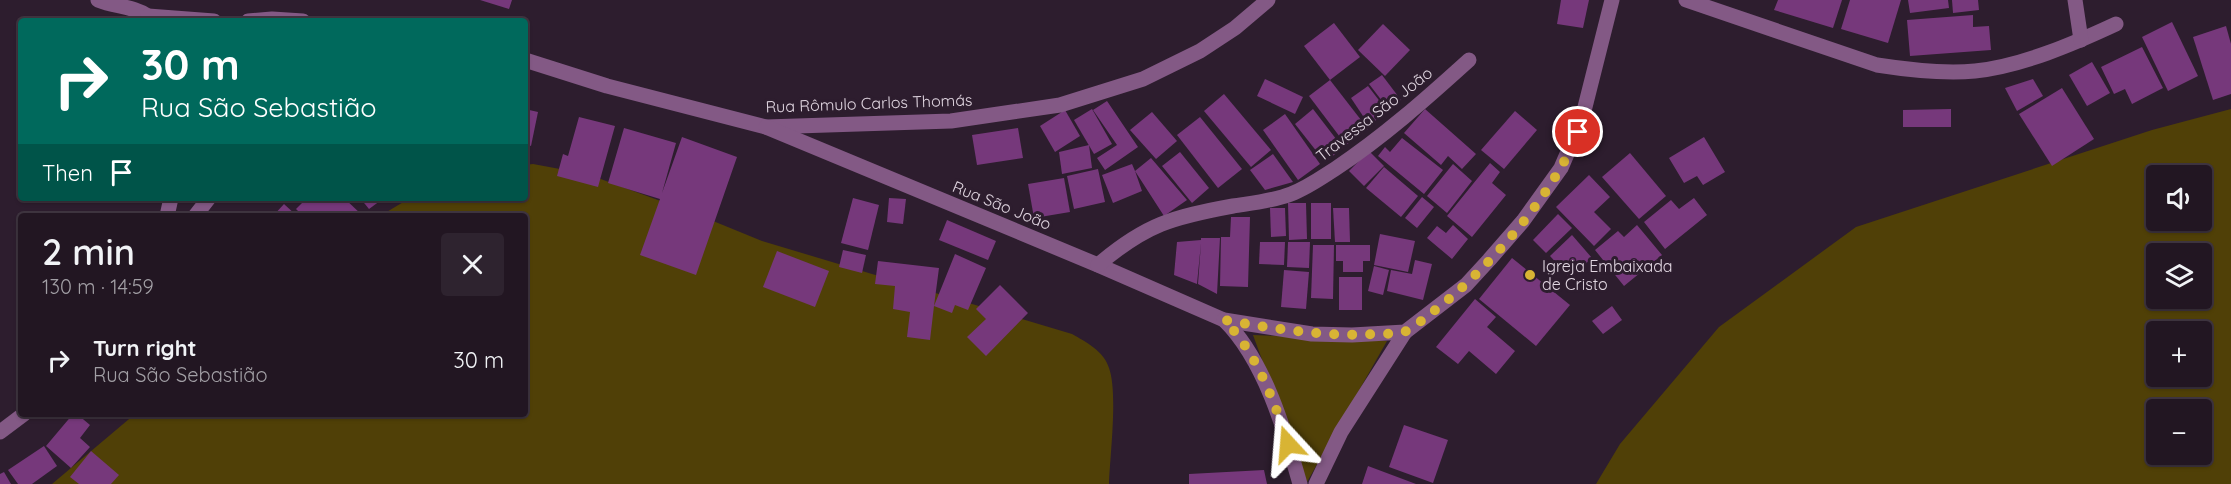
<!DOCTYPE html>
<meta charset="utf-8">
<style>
body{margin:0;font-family:Quicksand,sans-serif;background:#2e232f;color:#f1f3f6;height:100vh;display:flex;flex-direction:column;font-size:22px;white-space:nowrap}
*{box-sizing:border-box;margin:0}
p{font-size:20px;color:#a29fa5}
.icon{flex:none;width:33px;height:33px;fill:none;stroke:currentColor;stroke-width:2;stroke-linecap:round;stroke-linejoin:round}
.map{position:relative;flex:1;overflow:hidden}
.drawer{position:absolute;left:18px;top:213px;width:510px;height:204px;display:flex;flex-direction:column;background:#221622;border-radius:6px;box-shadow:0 2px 4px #0004,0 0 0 2px #3f3540}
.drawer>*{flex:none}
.banner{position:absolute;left:18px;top:18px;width:510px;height:183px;border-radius:6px;box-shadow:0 2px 4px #0004,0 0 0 2px #3f3540;background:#00695c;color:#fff;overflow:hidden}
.controls{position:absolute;left:2146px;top:165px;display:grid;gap:12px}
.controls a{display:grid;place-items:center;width:66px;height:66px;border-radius:6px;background:#221622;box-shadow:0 2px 4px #0004,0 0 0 2px #3f3540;font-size:30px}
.pin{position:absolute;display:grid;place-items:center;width:51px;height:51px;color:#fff;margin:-26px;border:3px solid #fff;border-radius:50%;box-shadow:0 2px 6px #0007}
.me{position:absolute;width:66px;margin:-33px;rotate:341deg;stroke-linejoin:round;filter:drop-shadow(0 0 4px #0008)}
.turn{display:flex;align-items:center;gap:21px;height:126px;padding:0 24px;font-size:27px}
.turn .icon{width:78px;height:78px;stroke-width:2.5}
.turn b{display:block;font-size:42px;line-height:51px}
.then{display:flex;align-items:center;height:57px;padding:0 24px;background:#0003;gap:12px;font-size:22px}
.round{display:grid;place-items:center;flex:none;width:63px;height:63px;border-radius:6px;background:#2e232f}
.head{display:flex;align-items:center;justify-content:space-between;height:102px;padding:0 24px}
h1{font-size:36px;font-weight:600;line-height:45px}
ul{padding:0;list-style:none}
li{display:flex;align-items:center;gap:18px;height:90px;padding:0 24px}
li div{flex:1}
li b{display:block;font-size:22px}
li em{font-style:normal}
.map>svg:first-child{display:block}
</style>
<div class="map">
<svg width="2231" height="484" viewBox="0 0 2231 484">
<rect width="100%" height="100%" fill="#2d1d2e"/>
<!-- green -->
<g fill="#504007" fill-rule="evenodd">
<path d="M2231 109V484H1596L1620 444 1719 327 1856 227 2152 130ZM2157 176H2202V220H2157ZM2157 254H2202V298H2157ZM2157 332H2202V376H2157ZM2157 410H2202V454H2157Z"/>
<path d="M533 164 587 174 696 214 762 241 1072 334C1086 342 1104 351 1109 368 1118 392 1110 456 1109 484H52L135 414H525V216H380L410 198H525V165Z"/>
<path d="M1253 335 1387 341 1307 482Z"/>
</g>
<!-- building -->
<g fill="#76387b">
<path d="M480 0H512L509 9Z"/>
<path d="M1561 0H1589L1583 28 1557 24Z"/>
<path d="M1778 0H1842L1833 28 1774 10Z"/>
<path d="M1850 0H1901L1888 43 1841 29Z"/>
<path d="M1908 0H1948L1949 8 1910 13Z"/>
<path d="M1952 0H1978L1979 10 1953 13Z"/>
<path d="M1973 15V27L1989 26 1991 50 1910 56 1907 20Z"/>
<path d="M2172 22 2198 76 2168 91 2142 37Z"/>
<path d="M1334 23 1360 57 1330 80 1304 46Z"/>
<path d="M1383 24 1410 50 1385 76 1358 50Z"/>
<path d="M2226 26 2231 44V94L2213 100 2193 37Z"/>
<path d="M2142 47 2163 88 2132 104 2125 89 2114 94 2101 67Z"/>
<path d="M2092 62 2110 93 2087 106 2069 75Z"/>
<path d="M1382 75 1401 100 1389 110 1369 84Z"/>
<path d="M1265 79 1303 97 1295 114 1257 96Z"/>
<path d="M2033 79 2043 96 2017 111 2005 88Z"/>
<path d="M1330 80 1368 129 1346 145 1309 96Z"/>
<path d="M1368 86 1388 112 1369 125 1351 98Z"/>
<path d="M2062 88 2094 139 2052 166 2019 114Z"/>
<path d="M1224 94 1271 150 1251 167 1204 111Z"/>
<path d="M1107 101 1138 147 1105 170 1097 158 1117 145 1093 110Z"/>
<path d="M525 109 538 112 531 146 525 144Z"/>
<path d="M1092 109 1112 144 1094 154 1074 120Z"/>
<path d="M1313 109 1343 148 1325 162 1295 124Z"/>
<path d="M1425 109 1476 154 1462 169 1448 156 1441 165 1404 133Z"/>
<path d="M1951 109V127H1903V110Z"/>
<path d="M1065 110 1080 136 1055 152 1040 126Z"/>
<path d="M1515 111 1537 130 1504 169 1481 150Z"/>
<path d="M1152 112 1177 141 1156 159 1130 130Z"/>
<path d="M1285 114 1320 164 1298 180 1263 130Z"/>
<path d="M579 117 615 126 598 187 557 176 563 154 568 156Z"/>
<path d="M1200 117 1242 169 1218 188 1177 135Z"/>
<path d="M624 128 676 143 662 193 682 137 737 157 696 275 640 255 660 199 608 183Z"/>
<path d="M1018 128 1023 158 977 165 972 135Z"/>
<path d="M1704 137 1725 172 1703 185 1697 176 1684 183 1669 158Z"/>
<path d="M1402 138 1443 170 1424 194 1378 156 1385 147 1390 152Z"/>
<path d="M1089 145 1092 168 1062 174 1059 152Z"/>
<path d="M1369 151 1384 166 1364 186 1349 171Z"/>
<path d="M1180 152 1209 188 1192 203 1162 166Z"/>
<path d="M1630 153 1666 196 1639 219 1602 177Z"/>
<path d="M1273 154 1293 182 1265 190 1250 170Z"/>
<path d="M1151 158 1187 200 1164 216 1135 171 1142 191 1113 203 1102 175 1132 164 1135 171Z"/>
<path d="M1490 163 1500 172 1492 183 1506 195 1472 237 1447 216Z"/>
<path d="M1453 164 1472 181 1447 213 1427 196Z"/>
<path d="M1384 167 1418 196 1401 217 1366 188Z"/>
<path d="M1098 169 1105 202 1074 209 1067 176Z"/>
<path d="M1589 175 1610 197 1594 212 1611 229 1594 246 1556 207Z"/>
<path d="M1064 178 1070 212 1034 218 1028 184Z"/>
<path d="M1422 197 1434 207 1417 228 1405 218Z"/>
<path d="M307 198H344L362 215 303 216 296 209Z"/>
<path d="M360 198H384L369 209Z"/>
<path d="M853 198 879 205 868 250 841 243Z"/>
<path d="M889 198 906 199 903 224 887 222Z"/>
<path d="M1694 198 1707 215 1665 249 1644 222 1671 200 1679 209Z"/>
<path d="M1288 203H1306L1307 239 1289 240Z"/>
<rect x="1311" y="203" width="20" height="36"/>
<path d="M284 204 297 216H273Z"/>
<path d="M1270 208H1285L1286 236 1271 237Z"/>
<path d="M1333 208H1349L1350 242H1335Z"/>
<path d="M1558 214 1572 228 1546 253 1533 240Z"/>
<path d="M1231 217H1250L1248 287 1220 286 1221 237H1230Z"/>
<path d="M947 220 996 241 988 260 939 240Z"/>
<path d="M1453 225 1468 239 1452 259 1427 238 1437 226 1446 233Z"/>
<path d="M1637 225 1662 255 1624 286 1595 250 1618 231 1624 237Z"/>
<path d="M1380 234 1415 241 1408 272 1374 265Z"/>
<path d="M1572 235 1592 258 1570 278 1550 256Z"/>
<path d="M1201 238H1220L1217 294 1198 284 1201 243 1197 284 1174 275 1177 242 1201 240Z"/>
<path d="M1260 242H1285L1284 265 1259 264Z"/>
<path d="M1288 242H1310L1309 268 1287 267Z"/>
<path d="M1313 245H1334L1333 299 1311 298Z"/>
<path d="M1336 245H1370V261H1363V272H1343V261H1336Z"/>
<path d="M843 250 866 255 862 273 839 267Z"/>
<path d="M777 251 829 271 815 307 763 287Z"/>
<path d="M955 254 986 268 968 310 955 305 952 313 934 306 930 340 907 337 910 312 893 309 895 286 875 284 878 261 939 268 934 306Z"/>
<path d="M1512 258 1570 305 1536 346 1479 299Z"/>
<path d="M1415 260 1432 264 1423 300 1387 291 1391 270 1412 274Z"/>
<path d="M1374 266 1389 270 1383 295 1368 291Z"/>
<path d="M1284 270 1309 272 1306 309 1281 307Z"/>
<rect x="1339" y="277" width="23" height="33"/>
<path d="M1000 285 1028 313 986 356 967 337 986 319 976 309Z"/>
<path d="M1475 299 1496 317 1487 327 1515 351 1496 374 1469 351 1458 364 1436 347Z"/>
<path d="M1612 306 1622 320 1603 334 1592 321Z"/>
<path d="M73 414H77L90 425 80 438 90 447 71 468 46 446Z"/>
<path d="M1404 425 1448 440 1433 483 1389 467Z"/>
<path d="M44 446 57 466 32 484H18L8 470Z"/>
<path d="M91 451 119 475 111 484H79L70 477Z"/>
<path d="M1368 466 1416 484H1362Z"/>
<path d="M1264 470 1267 484H1189V474Z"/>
<path d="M4 472 11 484H0V474Z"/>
</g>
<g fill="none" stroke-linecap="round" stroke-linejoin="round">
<!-- minor -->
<g stroke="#835985" stroke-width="15">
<path d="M98 0C115 7 134 6 148 16"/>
<path d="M1686 0 1877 65C1909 70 1942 74 1975 71 2022 66 2073 44 2116 24"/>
<path d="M2075 0 2081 40"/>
<path d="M148 16 214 21"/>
<path d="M248 21 272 19 303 21"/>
<path d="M525 60 607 86 766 127 951 121 1060 105 1143 79 1200 51 1235 28 1268 0"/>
<path d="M766 127 1098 265 1224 320 1312 334 1352 335 1405 332 1466 285 1489 260 1523 221 1561 168 1582 119 1612 0"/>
<path d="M167 216 171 198"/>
<path d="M195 216 209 198"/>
<path d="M1098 265C1146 224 1173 217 1233 206 1252 203 1273 201 1291 194 1307 188 1321 178 1335 169 1383 137 1426 99 1469 60"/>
<path d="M1224 320C1264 359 1285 431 1300 484"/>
<path d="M0 432 24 414"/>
<path d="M1316 484 1341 432 1405 332"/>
</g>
</g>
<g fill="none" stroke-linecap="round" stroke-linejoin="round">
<!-- route -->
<path stroke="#d8b434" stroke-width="10" stroke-dasharray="0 18" d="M1288 444C1275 402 1255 350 1224 320 1275 329 1325 337 1377 334 1385 333 1397 335 1404 332 1413 329 1423 319 1430 314 1484 274 1554 195 1578 132"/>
</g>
<!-- markers -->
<circle fill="#d8b434" stroke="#2d1d2e" stroke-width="2" cx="1530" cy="275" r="6"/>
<g text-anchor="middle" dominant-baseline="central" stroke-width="6" stroke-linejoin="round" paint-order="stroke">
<!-- street labels -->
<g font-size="16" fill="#e1d6e1" stroke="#2d1d2e">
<text transform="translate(869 103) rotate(-2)">Rua Rômulo Carlos Thomás</text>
<text transform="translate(1374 114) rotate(-38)">Travessa São João</text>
<text transform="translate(1002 205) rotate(22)">Rua São João</text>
</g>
<!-- poi labels -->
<g font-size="16" fill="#e1d6e1" stroke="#2d1d2e" text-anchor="start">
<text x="1542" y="266">Igreja Embaixada<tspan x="1542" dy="18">de Cristo</tspan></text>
</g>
</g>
</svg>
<div class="controls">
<a><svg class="icon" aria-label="sound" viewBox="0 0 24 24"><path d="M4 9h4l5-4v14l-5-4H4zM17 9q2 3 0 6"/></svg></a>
<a><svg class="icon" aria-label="layers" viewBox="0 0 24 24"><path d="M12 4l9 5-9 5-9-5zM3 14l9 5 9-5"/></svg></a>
<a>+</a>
<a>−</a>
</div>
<div class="pin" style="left:1578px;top:132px;background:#d93025"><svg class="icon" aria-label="arrive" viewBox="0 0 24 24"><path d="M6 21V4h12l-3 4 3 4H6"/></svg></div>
<svg class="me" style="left:1288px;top:444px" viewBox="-20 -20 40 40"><path d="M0-17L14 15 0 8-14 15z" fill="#d8b434" stroke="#fff" stroke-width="4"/></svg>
<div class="banner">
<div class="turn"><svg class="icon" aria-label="right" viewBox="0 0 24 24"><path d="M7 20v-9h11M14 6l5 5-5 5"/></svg><div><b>30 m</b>Rua São Sebastião</div></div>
<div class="then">Then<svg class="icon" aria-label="arrive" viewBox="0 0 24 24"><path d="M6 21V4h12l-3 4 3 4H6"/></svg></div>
</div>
<section class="drawer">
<div class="head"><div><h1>2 min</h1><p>130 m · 14:59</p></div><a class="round"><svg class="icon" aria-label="close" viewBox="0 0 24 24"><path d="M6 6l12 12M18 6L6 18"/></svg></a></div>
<ul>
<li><svg class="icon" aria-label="right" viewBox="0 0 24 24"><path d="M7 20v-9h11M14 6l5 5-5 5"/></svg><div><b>Turn right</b><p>Rua São Sebastião</p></div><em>30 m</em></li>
</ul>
</section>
</div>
